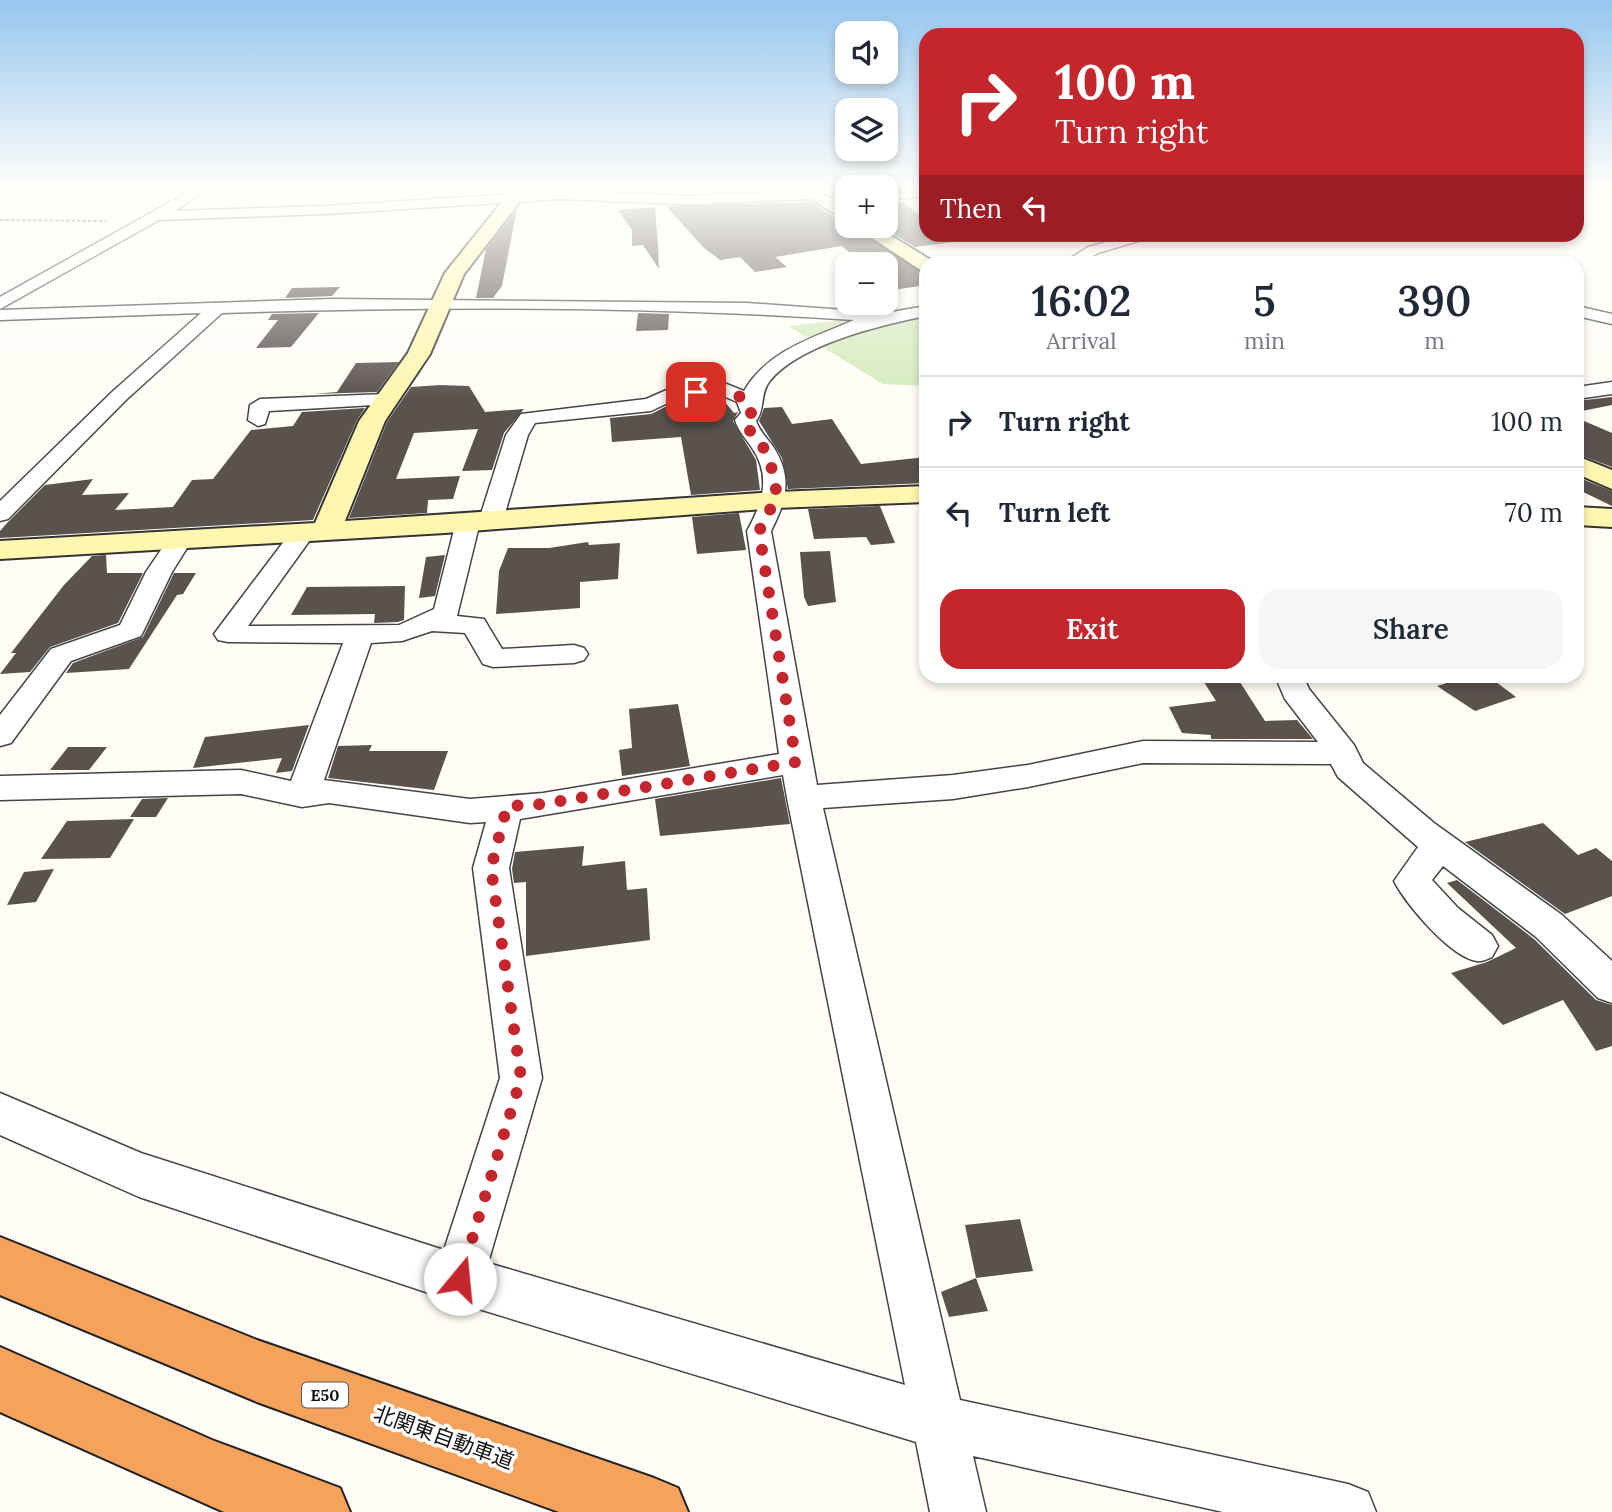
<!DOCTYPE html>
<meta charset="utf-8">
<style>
body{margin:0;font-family:Lora,"Noto Sans JP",serif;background:#f6f6f7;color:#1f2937;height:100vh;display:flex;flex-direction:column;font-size:26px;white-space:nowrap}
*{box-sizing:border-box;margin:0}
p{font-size:23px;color:#747a83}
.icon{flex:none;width:38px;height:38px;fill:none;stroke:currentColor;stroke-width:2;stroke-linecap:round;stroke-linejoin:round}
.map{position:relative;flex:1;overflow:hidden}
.sheet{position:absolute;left:919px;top:256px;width:665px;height:427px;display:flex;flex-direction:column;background:#fff;border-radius:21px;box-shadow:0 4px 10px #0003}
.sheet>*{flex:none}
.hud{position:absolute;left:919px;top:28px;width:665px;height:214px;border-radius:21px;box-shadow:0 4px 10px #0003;background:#c4262e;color:#fff;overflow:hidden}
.buttons{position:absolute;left:835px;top:21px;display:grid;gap:14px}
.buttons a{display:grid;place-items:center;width:63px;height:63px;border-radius:14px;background:#fff;box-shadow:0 4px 10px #0003;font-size:35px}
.pin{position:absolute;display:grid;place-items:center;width:60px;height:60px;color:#fff;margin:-30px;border-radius:14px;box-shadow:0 4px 10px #0006}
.me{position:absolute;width:77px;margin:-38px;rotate:17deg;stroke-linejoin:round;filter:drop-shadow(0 0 5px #0008)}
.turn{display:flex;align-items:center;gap:24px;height:147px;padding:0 21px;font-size:32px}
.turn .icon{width:91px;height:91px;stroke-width:2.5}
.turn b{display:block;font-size:49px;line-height:60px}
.then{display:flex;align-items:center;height:66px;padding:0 21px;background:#0003;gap:14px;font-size:26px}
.eta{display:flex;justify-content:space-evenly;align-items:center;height:119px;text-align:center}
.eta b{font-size:42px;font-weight:600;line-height:49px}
.cta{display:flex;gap:14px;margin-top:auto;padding:14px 21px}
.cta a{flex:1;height:80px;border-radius:21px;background:#c4262e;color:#fff;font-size:28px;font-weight:600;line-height:80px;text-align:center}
.cta a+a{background:#f6f6f7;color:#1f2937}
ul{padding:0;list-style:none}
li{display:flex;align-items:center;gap:21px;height:91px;padding:0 21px;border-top:2px solid #e0e1e3}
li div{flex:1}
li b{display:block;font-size:26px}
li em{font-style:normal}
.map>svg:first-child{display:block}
</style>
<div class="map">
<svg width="1612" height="1512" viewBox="0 0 1612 1512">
<rect width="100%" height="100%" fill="#fffdf5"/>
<!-- farmland -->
<path fill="#f6f3d4" d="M0 187H196L184 194 105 190 49 211 0 209Z"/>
<!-- green -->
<path fill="#d5ebbd" d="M926 311V386L883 384 788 326Z"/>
<!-- building -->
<g fill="#5a524d">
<path d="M722 187H788L790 189 674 193 724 191Z"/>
<path d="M810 202 926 273V285L893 290 886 284V264H863L842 246 775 257 787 267 755 272 740 257 720 260 704 248 666 206Z"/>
<path d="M886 202 904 203 926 220V234H944L954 242 915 247 880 226H886Z"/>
<path d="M655 207 658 245 659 269 643 245 632 246V230L618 210Z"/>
<path d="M517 209 502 286 493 298H476L486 249Z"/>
<path d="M340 287 332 296 285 298 292 288Z"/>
<path d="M319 313 291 347 256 348 278 320H268L272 314Z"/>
<path d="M638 313 669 314 668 330 636 331Z"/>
<path d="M399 362 377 392 313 394 337 392 356 363Z"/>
<path d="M440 385 469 386 485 412 524 409 504 433 492 470 462 471 478 429 414 433 396 479 460 476 453 499 428 500 427 513 349 518 387 422 411 387Z"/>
<path d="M1612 397V405L1577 412V401Z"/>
<path d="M724 401 734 413 738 412 733 421 756 460 760 490 691 495 681 437 612 442 610 418 651 414 671 404Z"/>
<path d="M782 407 792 424 832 419 861 464 926 457V483L788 489 782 458 759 421 764 408Z"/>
<path d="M365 408 357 420 313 520 0 538V531L8 522 45 485 93 479 82 495 129 493 115 510 173 507 192 480 213 479 251 430 293 426 302 412Z"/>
<path d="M1577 418 1612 433V467L1577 454Z"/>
<path d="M1577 477 1612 491V506L1577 489Z"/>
<path d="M880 506 895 543 871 545 866 537 814 539 808 509Z"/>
<path d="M739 513 746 550 697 554 692 517Z"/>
<path d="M588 542 589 545 620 543 618 579 580 582V608L496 614 499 571 508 548H549Z"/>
<path d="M830 551 836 602 808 606 804 597 800 552Z"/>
<path d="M106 555 107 573H143L118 623 50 647 30 672 0 674 16 653H11L64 585 92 556Z"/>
<path d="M445 555 435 596 419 598 426 557Z"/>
<path d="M174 573H196L183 594 177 595 129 669 66 673 73 663 143 637Z"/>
<path d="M405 586 404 620 398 622 374 623 375 614 291 615 307 587Z"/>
<path d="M1200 676H1236L1265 721 1297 720 1313 739H1211V735L1182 733 1169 707 1216 701Z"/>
<path d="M1470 676H1488L1516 697 1475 711 1437 686Z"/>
<path d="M678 704 690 766 622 776 619 750 632 748 629 709Z"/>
<path d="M309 725 292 771 276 773 282 758 193 768 205 737Z"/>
<path d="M372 745 369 751H448L434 790 328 778 338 746Z"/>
<path d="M68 747H107L89 770H50Z"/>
<path d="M781 778 790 824 660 836 655 799Z"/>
<path d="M168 798 156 817H130L142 799Z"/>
<path d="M134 819 110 858 41 859 67 821Z"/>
<path d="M1543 823 1578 855 1596 848 1612 861V896L1565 914 1465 842Z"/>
<path d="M584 846 582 866 625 861 627 890 647 888 650 940 526 956V882L514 883 512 869 515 852Z"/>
<path d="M54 869 36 902 7 905 24 872Z"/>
<path d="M1457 880 1534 939 1596 1000 1612 1005V1046L1596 1051 1563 1000 1503 1025 1451 973 1487 962 1516 948 1447 883Z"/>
<path d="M1020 1219 1033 1271 976 1278 965 1225Z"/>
<path d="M976 1278 988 1311 949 1317 941 1292Z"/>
</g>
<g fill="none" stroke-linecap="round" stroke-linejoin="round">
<defs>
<g id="street">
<path d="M197 187H213L174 211 325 206 561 191 688 196 812 191 819 195 812 199 688 204 561 199 325 214 159 220 0 309V297Z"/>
<path d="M926 188V196L886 200V192Z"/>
<path d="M847 197V205L827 207 820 203 827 199Z"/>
<path d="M1136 234H1162L1098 253 1087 260 1088 262H1074L1071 258 1088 247Z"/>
<path d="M332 299 747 303 886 313 926 306V316C881 325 799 344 769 382 760 394 765 410 756 421 760 432 768 439 774 448 793 478 786 502 771 531L817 785 953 775 1028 765 1143 741 1318 742 1285 699 1275 676H1303L1309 689 1354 745 1363 763 1434 823 1562 915 1612 961V1003L1598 998 1536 937 1443 866 1432 880 1458 908 1492 935 1498 946 1492 957C1487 959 1482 962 1477 961 1450 957 1406 904 1394 881L1418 847 1338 777 1331 764 1143 763 1028 787 953 799 823 808 960 1400 1348 1484 1368 1492 1376 1512H1223L973 1456 986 1512H930L916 1442 459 1303 139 1197 0 1135V1093L141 1153 444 1250 500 1078 473 868 486 822 470 823 329 803 302 807 241 794 0 800V776L241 770 291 781 343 643 228 642 218 640 214 634 294 528H312L315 533 248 626 399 625 434 609 456 522 460 517H476L480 522 457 616 484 619 502 649 574 645 584 648 588 654 584 660 574 663 493 667 483 664 465 633 432 631 402 641 371 643 324 780 470 799 543 793 779 754 747 531C762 504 772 477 752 448 746 438 738 431 735 420L741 413 737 402 721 395 674 400 651 411 535 423 528 435 503 520 499 525H483L479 520 506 435 521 414 646 399 669 389 724 383 744 391C768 350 813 338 854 320 646 306 431 306 222 313L126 400 8 519 0 521V501L112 392 201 313 0 320V310ZM783 775 787 798 905 1385 488 1263 542 1078 509 868 520 819Z"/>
<path d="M1577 306 1612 314V324L1577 316Z"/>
<path d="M1612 382V394L1577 399V387Z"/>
<path d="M385 394 395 400 392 404 269 411 265 424 258 426 248 420 250 405 260 399Z"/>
<path d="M180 533 189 535 192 540 172 572 141 636 71 661 11 743 0 746V715L51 649 120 625 146 572 171 535Z"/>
</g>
<g id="secondary">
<path d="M514 187H531L464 274 430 354 385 421 345 521 776 492 926 486V502L776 508 445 533 0 559V541L315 523 359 421 408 353 445 273Z"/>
<path d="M791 187H811L847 209V221Z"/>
<path d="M854 226H875L934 262H926V271L919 269Z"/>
<path d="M1577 456 1612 470V489L1577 474Z"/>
<path d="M1577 507 1612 509V527L1577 525Z"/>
</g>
<g id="highway">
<path d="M0 1237 257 1340 654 1478 678 1488 688 1512H559L257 1402 0 1295Z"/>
<path d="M0 1347 212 1440 340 1488 350 1512H224L0 1412Z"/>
</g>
</defs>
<!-- street casing -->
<use href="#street" stroke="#444" stroke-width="3"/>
<!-- secondary casing -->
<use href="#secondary" stroke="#333" stroke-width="4"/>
<!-- highway casing -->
<use href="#highway" stroke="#222" stroke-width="4"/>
<!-- path -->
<path stroke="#333" stroke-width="2" stroke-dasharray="3.5 2" stroke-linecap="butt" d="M0 220 106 221"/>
<!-- street -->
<use href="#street" fill="#fff" fill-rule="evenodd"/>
<!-- secondary -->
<use href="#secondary" fill="#fff6b0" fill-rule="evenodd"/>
<!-- highway -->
<use href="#highway" fill="#f5a25d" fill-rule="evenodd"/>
</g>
<!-- sky -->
<linearGradient id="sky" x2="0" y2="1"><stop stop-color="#95c6ee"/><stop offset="0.47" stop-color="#fffefa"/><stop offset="1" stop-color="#fffefa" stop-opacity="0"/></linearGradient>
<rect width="1612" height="399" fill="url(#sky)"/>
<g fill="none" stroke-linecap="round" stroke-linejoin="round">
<!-- route -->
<path stroke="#c4262e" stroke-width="12" stroke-dasharray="0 21.6" d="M460 1279 521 1078 491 868 507 806 543 804 796 762 759 531C779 493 781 492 766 453 761 440 749 435 745 420L751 414V407C736 388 719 390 696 392"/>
</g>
<g text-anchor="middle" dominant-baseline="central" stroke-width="7" stroke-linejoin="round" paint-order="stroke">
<!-- shield labels -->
<rect fill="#fff" stroke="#585858" stroke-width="2" x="302" y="1382.5" width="46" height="25" rx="5"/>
<g font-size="16" font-weight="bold" fill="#111">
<text x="325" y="1395">E50</text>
</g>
<!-- near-street labels -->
<g font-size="21" fill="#111" stroke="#fff">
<text transform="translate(444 1437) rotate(20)">北関東自動車道</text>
</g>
</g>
</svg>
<div class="buttons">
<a><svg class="icon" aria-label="sound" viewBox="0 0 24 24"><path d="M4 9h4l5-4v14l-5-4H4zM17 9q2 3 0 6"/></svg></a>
<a><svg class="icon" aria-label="layers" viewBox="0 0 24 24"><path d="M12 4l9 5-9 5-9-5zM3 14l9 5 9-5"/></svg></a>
<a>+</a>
<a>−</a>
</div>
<div class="pin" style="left:696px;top:392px;background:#d93025"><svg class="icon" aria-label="arrive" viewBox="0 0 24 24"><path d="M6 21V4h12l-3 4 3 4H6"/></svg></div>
<svg class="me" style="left:460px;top:1279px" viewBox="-20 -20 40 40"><circle r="19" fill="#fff"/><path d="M0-13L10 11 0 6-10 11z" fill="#c4262e"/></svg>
<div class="hud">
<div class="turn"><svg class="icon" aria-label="right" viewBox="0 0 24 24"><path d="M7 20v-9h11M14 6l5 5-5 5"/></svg><div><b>100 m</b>Turn right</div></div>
<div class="then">Then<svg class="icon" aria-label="left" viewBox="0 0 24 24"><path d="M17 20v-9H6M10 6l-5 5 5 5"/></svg></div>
</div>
<section class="sheet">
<div class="eta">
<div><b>16:02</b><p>Arrival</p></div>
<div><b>5</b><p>min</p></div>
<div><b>390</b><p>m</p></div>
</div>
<ul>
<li><svg class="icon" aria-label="right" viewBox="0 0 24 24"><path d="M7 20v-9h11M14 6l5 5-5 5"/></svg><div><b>Turn right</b></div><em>100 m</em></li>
<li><svg class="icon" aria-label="left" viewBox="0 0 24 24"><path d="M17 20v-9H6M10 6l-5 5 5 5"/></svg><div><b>Turn left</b></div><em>70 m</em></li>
</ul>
<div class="cta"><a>Exit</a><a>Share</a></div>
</section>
</div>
